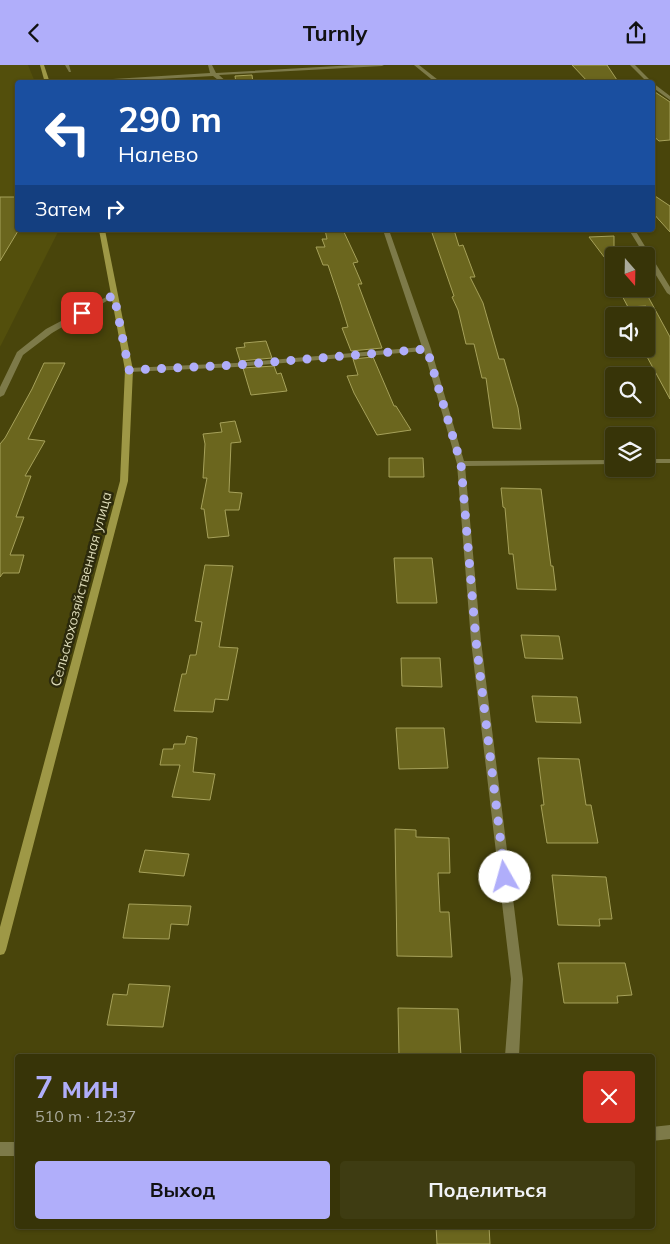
<!DOCTYPE html>
<html lang="ru">
<meta charset="utf-8">
<style>
body{margin:0;font-family:Mulish,sans-serif;background:#3e3c12;color:#f1f3f6;height:100vh;display:flex;flex-direction:column;font-size:19px;white-space:nowrap}
*{box-sizing:border-box;margin:0}
p{font-size:16px;color:#aaaa9c}
.icon{flex:none;width:28px;height:28px;fill:none;stroke:currentColor;stroke-width:2;stroke-linecap:round;stroke-linejoin:round}
.map{position:relative;flex:1;overflow:hidden}
.panel{position:absolute;left:15px;top:989px;width:640px;height:175px;display:flex;flex-direction:column;background:#373408;border-radius:5px;box-shadow:0 1px 4px #0004,0 0 0 1px #514f29}
.panel>*{flex:none}
.guide{position:absolute;left:15px;top:15px;width:640px;height:152px;border-radius:5px;box-shadow:0 1px 4px #0004,0 0 0 1px #514f29;background:#1a4fa0;color:#fff;overflow:hidden}
.needle{width:32px;rotate:160deg}
.controls{position:absolute;left:605px;top:182px;display:grid;gap:10px}
.controls a{display:grid;place-items:center;width:50px;height:50px;border-radius:5px;background:#373408;box-shadow:0 1px 4px #0004,0 0 0 1px #514f29;font-size:25px}
.pin{position:absolute;display:grid;place-items:center;width:42px;height:42px;color:#fff;margin:-21px;border-radius:10px;box-shadow:0 2px 8px #0006}
.me{position:absolute;width:55px;margin:-28px;rotate:353deg;stroke-linejoin:round;filter:drop-shadow(0 0 4px #0008)}
.turn{display:flex;align-items:center;gap:18px;height:105px;padding:0 20px;font-size:22px}
.turn .icon{width:65px;height:65px;stroke-width:2.5}
.turn b{display:block;font-size:35px;line-height:42px}
.then{display:flex;align-items:center;height:48px;padding:0 20px;background:#0003;gap:10px;font-size:19px}
.round{display:grid;place-items:center;flex:none;width:52px;height:52px;border-radius:5px;background:#3e3c12}
.headline{display:flex;align-items:center;justify-content:space-between;height:85px;padding:0 20px}
h1{font-size:30px;font-weight:700;line-height:38px;color:#b0aefa}
.button{display:flex;gap:10px;margin-top:auto;padding:10px 20px}
.button a{flex:1;height:58px;border-radius:5px;background:#b0aefa;color:#111;font-size:20px;font-weight:700;line-height:58px;text-align:center}
.button a+a{background:#3e3c12;color:#f1f3f6}
header{display:flex;justify-content:space-between;align-items:center;height:65px;padding:0 20px;background:#b0aefa;color:#111;font-size:22px;font-weight:700}
.map>svg:first-child{display:block}
</style>
<header><svg class="icon" aria-label="back" viewBox="0 0 24 24"><path d="M15 5l-7 7 7 7"/></svg>Turnly<svg class="icon" aria-label="share" viewBox="0 0 24 24"><path d="M12 15V3M7 8l5-5 5 5M5 13v7h14v-7"/></svg></header>
<div class="map">
<svg width="670" height="1179" viewBox="0 0 670 1179">
<rect width="100%" height="100%" fill="#49450b"/>
<!-- built -->
<path fill="#534f0c" d="M0 0H28L35 17 18 18V165H59L0 282Z"/>
<!-- building -->
<g fill="#6b661e" stroke="#a6a15a">
<path d="M572 0H607L619 18H589Z"/>
<path d="M252 10 253 18H236L235 11Z"/>
<path d="M652 25 670 37V75L659 76 652 70Z"/>
<path d="M652 129 670 141V167L652 147Z"/>
<path d="M0 132H18V166L0 196Z"/>
<path d="M325 165H343L358 197 353 198 362 219H358L382 283 351 286 342 263 348 262 340 236 328 200H323L316 182H325L322 174H327Z"/>
<path d="M431 165H454L459 181 463 180 475 212H470L483 238 499 294H504L518 343 521 364 493 363 486 313H482L474 279H466L458 245 452 232 454 231Z"/>
<path d="M614 171V205L589 172Z"/>
<path d="M645 226 670 272V334L646 290V241L628 242 620 227Z"/>
<path d="M266 276 272 293 240 296 236 283 245 282 244 278Z"/>
<path d="M373 292 394 341H396L411 365 377 370 354 328 347 311 358 310 353 294Z"/>
<path d="M44 298H65L28 374 45 376 25 411H31L16 452H24L10 490H24L19 508H3L0 512V379L5 373 32 324Z"/>
<path d="M274 301 277 309 281 308 287 326 251 330 243 303Z"/>
<path d="M235 356 241 377 231 378 229 427 242 428 239 445H225L229 471 208 473 204 444H201L207 413H203L205 379 203 369 222 367 220 358Z"/>
<path d="M389 393H423L424 412H389Z"/>
<path d="M501 423 541 424 551 501H553L556 525 517 524 513 489H509L505 443 503 442Z"/>
<path d="M394 493H432L437 538H397Z"/>
<path d="M205 500 233 501 219 582 238 583 228 635 215 634 213 647 174 646 182 609H186L190 590H196L202 557 195 556Z"/>
<path d="M521 570 559 571 563 594 525 593Z"/>
<path d="M401 593H440L442 622 402 621Z"/>
<path d="M532 631 577 632 581 658 536 657Z"/>
<path d="M396 663H444L448 703 399 704Z"/>
<path d="M187 671 197 673 193 707 215 709 210 735 172 732 180 700H160L163 684H173L174 679H185Z"/>
<path d="M538 693 579 694 586 740H591L598 778H547L541 740H544Z"/>
<path d="M395 764 416 765V772L449 773 450 808H438L440 847H449L452 892 397 891Z"/>
<path d="M145 785 189 789 184 811 139 807Z"/>
<path d="M552 810 606 812 612 854H599L600 861 558 860Z"/>
<path d="M129 839 191 841 188 860 171 859 169 874 123 873Z"/>
<path d="M558 898H625L632 930 617 931 618 938H564Z"/>
<path d="M129 919 170 921 163 962 107 960 113 929 127 930Z"/>
<path d="M398 943 458 944 461 991H399Z"/>
<path d="M436 1161H489L490 1179H437Z"/>
</g>
<g fill="none" stroke-linecap="round" stroke-linejoin="round">
<!-- service -->
<path fill="#7d7a49" fill-rule="evenodd" d="M65 0H69L71 7H69Z"/>
<!-- minor -->
<g fill="#7d7a49" fill-rule="evenodd">
<path d="M208 0H212L216 8 355 0H384L382 1 219 10 228 18H222L213 11 87 18H48L210 8Z"/>
<path d="M414 0H419L442 18H436Z"/>
<path d="M630 0H635L653 18 670 31V35L652 22V18H648Z"/>
<path d="M383 165H389L431 284 464 396 614 395V399L465 401 481 576 523 914 519 991H505L511 914 471 576 457 399 424 286 236 302 129 307 125 305 129 303 236 298 422 282Z"/>
<path d="M629 165H635L670 222V230L667 228 646 194V191H645Z"/>
<path d="M112 229 117 230 52 268 23 290 4 330 0 332V322L17 287 46 264Z"/>
<rect x="646" y="394" width="24" height="4"/>
<path d="M670 1060V1074L652 1076V1062Z"/>
<rect x="0" y="1077" width="18" height="14"/>
</g>
<!-- secondary -->
<g fill="#9e9846" fill-rule="evenodd">
<path d="M40 0H44L50 18H45Z"/>
<path d="M99 165H105L133 305 128 416 6 885 4 889 0 890V862L120 416 125 305Z"/>
</g>
</g>
<g fill="none" stroke-linecap="round" stroke-linejoin="round">
<!-- route -->
<path stroke="#b0aefa" stroke-width="9" stroke-dasharray="0 16.2" d="M82 248 114 230 129 305 236 300 427 284 461 399 476 576 505 812"/>
</g>
<g text-anchor="middle" dominant-baseline="central" stroke-width="5" stroke-linejoin="round" paint-order="stroke">
<!-- street labels -->
<g font-size="14" fill="#dfddba" stroke="#2c2a0c">
<text transform="translate(81 524) rotate(-75)">Сельскохозяйственная улица</text>
</g>
</g>
</svg>
<div class="controls">
<a><svg class="needle" viewBox="-14 -14 28 28"><path d="M0-13l5 13h-10z" fill="#e53935"/><path d="M0 13l5-13h-10z" fill="#aaaa9c"/></svg></a>
<a><svg class="icon" aria-label="sound" viewBox="0 0 24 24"><path d="M4 9h4l5-4v14l-5-4H4zM17 9q2 3 0 6"/></svg></a>
<a><svg class="icon" aria-label="search" viewBox="0 0 24 24"><circle cx="10" cy="10" r="6"/><path d="M15 15l6 6"/></svg></a>
<a><svg class="icon" aria-label="layers" viewBox="0 0 24 24"><path d="M12 4l9 5-9 5-9-5zM3 14l9 5 9-5"/></svg></a>
</div>
<div class="pin" style="left:82px;top:248px;background:#d93025"><svg class="icon" aria-label="arrive" viewBox="0 0 24 24"><path d="M6 21V4h12l-3 4 3 4H6"/></svg></div>
<svg class="me" style="left:505px;top:812px" viewBox="-20 -20 40 40"><circle r="19" fill="#fff"/><path d="M0-13L10 11 0 6-10 11z" fill="#b0aefa"/></svg>
<div class="guide">
<div class="turn"><svg class="icon" aria-label="left" viewBox="0 0 24 24"><path d="M17 20v-9H6M10 6l-5 5 5 5"/></svg><div><b>290 m</b>Налево</div></div>
<div class="then">Затем<svg class="icon" aria-label="right" viewBox="0 0 24 24"><path d="M7 20v-9h11M14 6l5 5-5 5"/></svg></div>
</div>
<section class="panel">
<div class="headline"><div><h1>7 мин</h1><p>510 m · 12:37</p></div><a class="round" style="background:#d93025;color:#fff"><svg class="icon" aria-label="close" viewBox="0 0 24 24"><path d="M6 6l12 12M18 6L6 18"/></svg></a></div>
<div class="button"><a>Выход</a><a>Поделиться</a></div>
</section>
</div>
